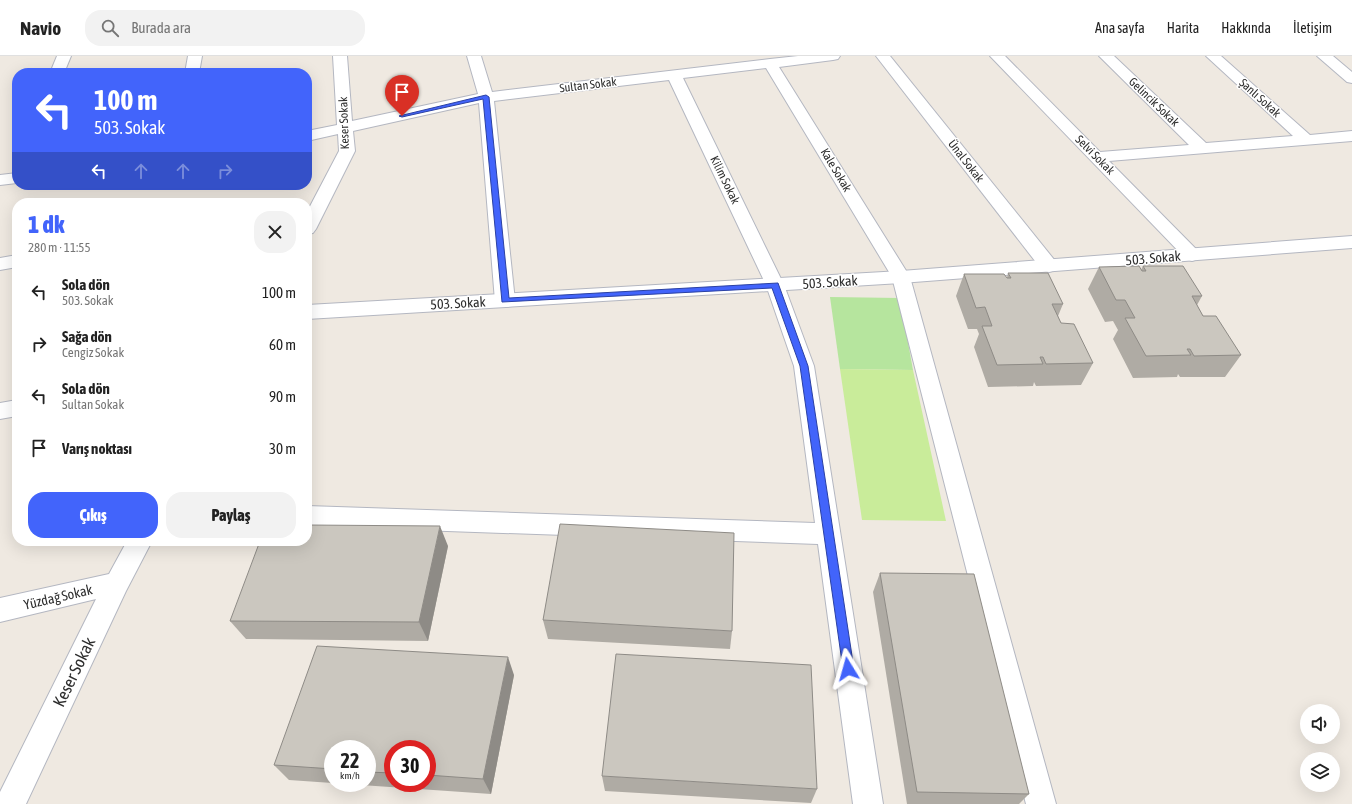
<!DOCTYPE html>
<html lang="tr">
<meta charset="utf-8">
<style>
body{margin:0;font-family:"Asap Condensed",sans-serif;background:#f2f2f2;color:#222;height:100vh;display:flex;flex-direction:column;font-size:15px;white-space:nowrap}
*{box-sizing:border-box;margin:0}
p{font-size:13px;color:#767676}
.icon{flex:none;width:22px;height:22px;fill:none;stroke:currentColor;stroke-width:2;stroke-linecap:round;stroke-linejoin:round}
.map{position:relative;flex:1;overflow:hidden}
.side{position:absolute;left:12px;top:142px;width:300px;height:348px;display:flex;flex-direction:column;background:#fff;border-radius:16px;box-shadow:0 4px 16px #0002}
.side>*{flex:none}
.banner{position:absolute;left:12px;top:12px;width:300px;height:122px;border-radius:16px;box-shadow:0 4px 16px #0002;background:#4264fb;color:#fff;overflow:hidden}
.fabs{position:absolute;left:1300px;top:648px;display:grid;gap:8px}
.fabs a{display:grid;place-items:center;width:40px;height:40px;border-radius:50%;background:#fff;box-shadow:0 4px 16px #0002;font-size:20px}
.speed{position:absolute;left:324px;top:684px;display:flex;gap:8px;font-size:20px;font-weight:700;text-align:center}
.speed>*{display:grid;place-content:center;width:52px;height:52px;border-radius:50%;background:#fff;box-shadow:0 4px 16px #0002;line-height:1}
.speed small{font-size:10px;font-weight:400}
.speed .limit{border:6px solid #d22;background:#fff;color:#111}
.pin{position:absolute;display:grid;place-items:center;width:34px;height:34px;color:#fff;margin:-41px -17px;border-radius:50% 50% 50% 0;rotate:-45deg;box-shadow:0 0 4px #0007}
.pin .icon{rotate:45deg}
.me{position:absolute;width:44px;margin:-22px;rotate:352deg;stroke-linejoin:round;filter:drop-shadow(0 0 3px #0008)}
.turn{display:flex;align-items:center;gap:14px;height:84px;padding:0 16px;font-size:18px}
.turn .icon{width:52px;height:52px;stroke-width:2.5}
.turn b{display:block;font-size:28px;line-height:34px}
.lanes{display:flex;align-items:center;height:38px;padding:0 16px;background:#0003;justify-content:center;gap:20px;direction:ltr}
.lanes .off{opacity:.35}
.round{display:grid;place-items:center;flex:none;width:42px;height:42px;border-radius:16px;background:#f2f2f2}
.overview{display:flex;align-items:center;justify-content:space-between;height:68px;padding:0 16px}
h1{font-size:24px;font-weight:800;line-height:30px;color:#4264fb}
.button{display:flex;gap:8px;margin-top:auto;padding:8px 16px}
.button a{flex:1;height:46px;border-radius:16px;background:#4264fb;color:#fff;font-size:16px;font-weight:800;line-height:46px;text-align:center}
.button a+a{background:#f2f2f2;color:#222}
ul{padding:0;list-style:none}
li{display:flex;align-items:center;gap:12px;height:52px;padding:0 16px}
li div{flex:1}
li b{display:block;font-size:15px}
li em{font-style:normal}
header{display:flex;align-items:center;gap:24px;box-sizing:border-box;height:56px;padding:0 20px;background:#fff;border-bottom:1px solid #e0e0e0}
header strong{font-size:19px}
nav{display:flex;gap:22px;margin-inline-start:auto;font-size:14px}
.search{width:280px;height:36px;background:#f2f2f2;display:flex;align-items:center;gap:10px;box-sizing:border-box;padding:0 14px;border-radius:16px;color:#767676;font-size:15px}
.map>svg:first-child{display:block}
</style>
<header>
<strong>Navio</strong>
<div class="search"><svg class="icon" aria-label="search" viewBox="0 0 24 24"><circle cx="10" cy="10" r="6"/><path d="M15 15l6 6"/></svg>Burada ara</div>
<nav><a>Ana sayfa</a><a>Harita</a><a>Hakkında</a><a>İletişim</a></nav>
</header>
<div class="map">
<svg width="1352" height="748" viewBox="0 0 1352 748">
<rect width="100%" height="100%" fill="#efe9e1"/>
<!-- green -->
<path fill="#b6e59e" d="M830 241 900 242 913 314 840 313Z"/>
<!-- pitch -->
<path fill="#c9ec9a" d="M840 313 913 314 946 465 862 464Z"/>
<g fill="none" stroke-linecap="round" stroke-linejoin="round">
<defs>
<g id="street">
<path d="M57 0H71L64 17H50Z"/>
<path d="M188 0H202L199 17H185Z"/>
<path d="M333 0H347L352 65 478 38 467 0H481L492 36 770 3 798 0H840L838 3 833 4 779 11 910 221 1056 748H1026L892 221 766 12 683 22 784 229 814 310 883 748H853L818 488 307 470V450L815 467 794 310 766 229 669 24 494 45 515 245 512 250 505 251 498 250 495 245 479 47 353 75 355 95 316 173 313 177 307 178V156L339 95 338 78 307 85V75L337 69Z"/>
<path d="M876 0H890L1056 206 1058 210 1056 214 1049 216 1042 214Z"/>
<path d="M990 0H1005L1100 96 1189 89 1099 0H1114L1206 87 1293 80 1206 0H1221L1310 79 1352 75V85L1109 105 1198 195 1201 199 1198 203 1192 205 1186 203Z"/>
<path d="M1317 0H1333L1352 16V27L1347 26Z"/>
<path d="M17 117V127L0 129V119Z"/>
<path d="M17 199V211L0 214V202Z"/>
<path d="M17 344V360L0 363V347Z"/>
<path d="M127 485H152L126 535 26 748H0V736L96 543 0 566V542L109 518Z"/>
</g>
<path id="secondary" d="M1352 180V192L901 227 307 263V249L901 215Z"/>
</defs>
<!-- street casing -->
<use href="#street" stroke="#b4b7c1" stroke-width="2"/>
<!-- secondary casing -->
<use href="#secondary" stroke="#b4b7c1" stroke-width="2"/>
<!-- street -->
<use href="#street" fill="#fff" fill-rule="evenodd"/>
<!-- secondary -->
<use href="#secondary" fill="#fff" fill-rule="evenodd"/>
</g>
<!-- wall -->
<g fill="#afaba4" fill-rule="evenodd">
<path d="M1143 210 1202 240 1197 249 1203 260 1241 299 1225 321H1180L1178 318 1177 321 1133 322 1113 283 1118 274 1113 265 1105 266 1088 233 1099 211 1141 214Z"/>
<path d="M1008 217 1063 248 1058 260 1061 267 1093 307 1081 329 1036 330 1034 326 1033 330 988 331 974 291 979 278 977 273H968L956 240 964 218 1007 222Z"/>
<path d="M448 490 428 585 246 583 230 565Z"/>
<path d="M880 517 1029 738 1019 748H907L873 536Z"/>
<path d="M543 564 732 575 730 593 548 583Z"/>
<path d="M514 619 491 738 289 724 274 709ZM333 693H367V727H333ZM393 693H427V727H393Z"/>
<path d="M602 720 817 733 811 747 605 735Z"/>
</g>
<!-- shaded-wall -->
<g fill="#8e8b86">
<path d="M440 470 448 490 428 585 419 566Z"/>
<path d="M508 601 514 619 491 738 483 723Z"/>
</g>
<!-- building -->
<g fill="#cbc7bf" stroke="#8e8b86">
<path d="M1139 210 1142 215H1146L1143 210H1183L1202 240H1192L1203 260H1216L1241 299 1194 300 1190 293H1187L1191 299 1146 300 1125 262H1135L1125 244H1116L1099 211Z"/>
<path d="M1008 217H1048L1063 248H1052L1061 267 1074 268 1093 307 1046 308 1043 301H1040L1043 308 997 309 982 270H992L985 251 976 252 964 218H1004L1007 222H1011Z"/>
<path d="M560 468 734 477 732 575 543 564Z"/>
<path d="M307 469 440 470 419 566 230 565 260 485H307Z"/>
<path d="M880 517 974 518 1029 738 917 736Z"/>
<path d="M317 590 508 601 483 723 427 719V693H393V717L367 716V693H333V713L274 709Z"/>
<path d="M616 598 811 609 817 733 602 720Z"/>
</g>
<!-- route -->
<path fill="#4264fb" stroke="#2b41a3" d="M486 39 489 41 509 242 778 227 808 310 854 613 852 617 848 619 844 617 843 613 800 310 772 232 502 246 483 43 402 61 399 60Z"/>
<g text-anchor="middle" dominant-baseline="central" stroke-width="3" stroke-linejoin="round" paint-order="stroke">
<!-- far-street labels -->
<g font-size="12" fill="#2e2e2e" stroke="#fff">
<text transform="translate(588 29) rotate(-7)">Sultan Sokak</text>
<text transform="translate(1260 42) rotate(42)">Şanlı Sokak</text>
<text transform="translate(1154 46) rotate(44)">Gelincik Sokak</text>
<text transform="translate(344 67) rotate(-92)">Keser Sokak</text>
<text transform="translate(1095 99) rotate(45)">Selvi Sokak</text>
<text transform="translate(966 105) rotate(52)">Ünal Sokak</text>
<text transform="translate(836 114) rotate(59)">Kale Sokak</text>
<text transform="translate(725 124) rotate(64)">Kilim Sokak</text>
</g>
<!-- street labels -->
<g font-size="14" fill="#2e2e2e" stroke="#fff">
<text transform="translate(1153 202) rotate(-5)">503. Sokak</text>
<text transform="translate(830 226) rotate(-4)">503. Sokak</text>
<text transform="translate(458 247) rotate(-3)">503. Sokak</text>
<text transform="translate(58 541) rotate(-13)">Yüzdağ Sokak</text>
</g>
<!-- near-street labels -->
<g font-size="17" fill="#2e2e2e" stroke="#fff">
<text transform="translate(74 616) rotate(-64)">Keser Sokak</text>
</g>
</g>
</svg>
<div class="fabs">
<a><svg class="icon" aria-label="sound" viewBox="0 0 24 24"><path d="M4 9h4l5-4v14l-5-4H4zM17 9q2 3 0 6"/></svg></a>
<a><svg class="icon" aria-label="layers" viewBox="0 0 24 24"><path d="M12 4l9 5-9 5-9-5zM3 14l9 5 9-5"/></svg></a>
</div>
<div class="speed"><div>22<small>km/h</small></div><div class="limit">30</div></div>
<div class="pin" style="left:402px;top:60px;background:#d93025"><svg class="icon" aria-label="arrive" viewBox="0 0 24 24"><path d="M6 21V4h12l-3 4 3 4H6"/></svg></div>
<svg class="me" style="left:848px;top:613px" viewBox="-20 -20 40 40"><path d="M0-17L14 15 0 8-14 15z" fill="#4264fb" stroke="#fff" stroke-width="4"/></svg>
<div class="banner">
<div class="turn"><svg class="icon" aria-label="left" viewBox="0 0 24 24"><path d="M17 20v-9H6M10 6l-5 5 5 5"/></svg><div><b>100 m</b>503. Sokak</div></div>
<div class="lanes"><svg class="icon" aria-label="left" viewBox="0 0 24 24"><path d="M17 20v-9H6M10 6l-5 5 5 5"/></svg><svg class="icon off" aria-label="ahead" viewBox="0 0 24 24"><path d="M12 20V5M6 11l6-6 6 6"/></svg><svg class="icon off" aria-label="ahead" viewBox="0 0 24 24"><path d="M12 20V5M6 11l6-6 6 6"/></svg><svg class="icon off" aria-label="right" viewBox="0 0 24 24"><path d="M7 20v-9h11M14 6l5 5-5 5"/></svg></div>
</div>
<section class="side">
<div class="overview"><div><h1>1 dk</h1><p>280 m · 11:55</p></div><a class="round"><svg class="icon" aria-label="close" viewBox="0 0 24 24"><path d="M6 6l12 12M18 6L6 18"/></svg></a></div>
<ul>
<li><svg class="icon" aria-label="left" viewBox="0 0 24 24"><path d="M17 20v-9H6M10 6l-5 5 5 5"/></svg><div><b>Sola dön</b><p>503. Sokak</p></div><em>100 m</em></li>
<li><svg class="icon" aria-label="right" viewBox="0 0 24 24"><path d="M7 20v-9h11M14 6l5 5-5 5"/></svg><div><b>Sağa dön</b><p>Cengiz Sokak</p></div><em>60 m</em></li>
<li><svg class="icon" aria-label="left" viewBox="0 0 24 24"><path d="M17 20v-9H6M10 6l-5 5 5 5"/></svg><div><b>Sola dön</b><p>Sultan Sokak</p></div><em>90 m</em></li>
<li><svg class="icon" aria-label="arrive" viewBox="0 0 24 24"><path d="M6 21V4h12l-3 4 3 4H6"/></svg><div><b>Varış noktası</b></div><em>30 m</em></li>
</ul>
<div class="button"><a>Çıkış</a><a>Paylaş</a></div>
</section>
</div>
